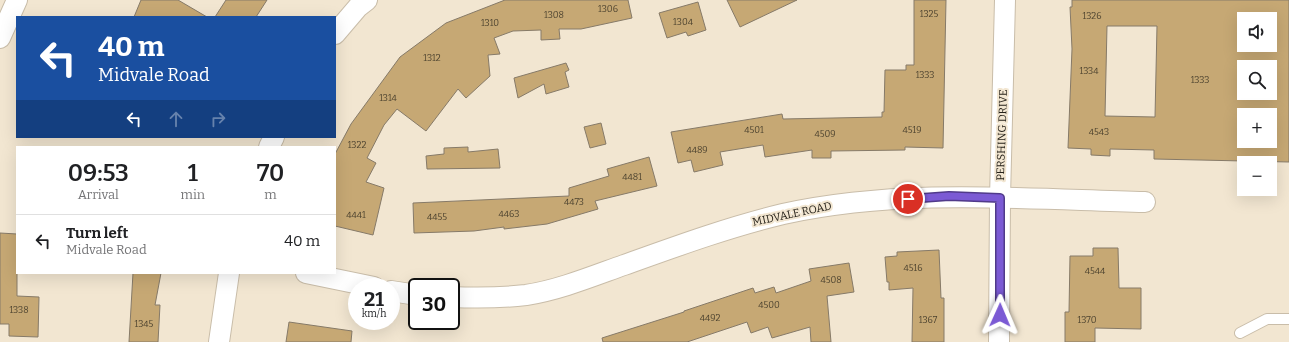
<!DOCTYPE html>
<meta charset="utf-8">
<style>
body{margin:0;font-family:Bitter,serif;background:#f6f6f6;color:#202124;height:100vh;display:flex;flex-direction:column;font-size:15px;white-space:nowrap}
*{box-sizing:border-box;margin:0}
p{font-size:13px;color:#757577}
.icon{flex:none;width:22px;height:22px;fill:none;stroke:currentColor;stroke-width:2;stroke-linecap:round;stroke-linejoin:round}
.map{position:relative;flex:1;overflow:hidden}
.details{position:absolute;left:16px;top:146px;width:320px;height:128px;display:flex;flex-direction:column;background:#fff;border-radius:0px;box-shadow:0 4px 16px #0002}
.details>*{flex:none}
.top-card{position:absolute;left:16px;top:16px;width:320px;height:122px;border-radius:0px;box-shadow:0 4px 16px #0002;background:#1a4fa0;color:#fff;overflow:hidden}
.fabs{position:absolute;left:1237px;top:12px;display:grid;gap:8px}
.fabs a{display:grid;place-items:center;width:40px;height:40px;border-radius:0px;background:#fff;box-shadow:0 4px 16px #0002;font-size:20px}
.speed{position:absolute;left:348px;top:278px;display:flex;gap:8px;font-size:20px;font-weight:700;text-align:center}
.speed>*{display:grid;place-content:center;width:52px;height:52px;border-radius:50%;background:#fff;box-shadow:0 4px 16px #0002;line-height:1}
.speed small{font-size:10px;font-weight:400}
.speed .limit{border:2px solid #111;border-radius:6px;background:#fff;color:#111}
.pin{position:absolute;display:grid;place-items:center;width:34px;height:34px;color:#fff;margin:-17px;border:2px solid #fff;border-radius:50%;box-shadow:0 1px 4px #0007}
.me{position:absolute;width:44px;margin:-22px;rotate:1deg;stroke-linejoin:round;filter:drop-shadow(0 0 3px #0008)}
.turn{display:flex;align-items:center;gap:14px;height:84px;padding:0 16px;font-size:18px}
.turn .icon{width:52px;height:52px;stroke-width:2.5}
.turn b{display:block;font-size:28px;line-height:34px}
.lanes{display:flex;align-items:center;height:38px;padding:0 16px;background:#0003;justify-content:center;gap:20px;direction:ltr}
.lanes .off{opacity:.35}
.eta{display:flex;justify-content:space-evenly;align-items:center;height:68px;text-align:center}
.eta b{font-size:24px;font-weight:600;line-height:28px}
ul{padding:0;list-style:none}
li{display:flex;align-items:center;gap:12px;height:52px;padding:0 16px;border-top:1px solid #e0e0e0}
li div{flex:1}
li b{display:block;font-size:15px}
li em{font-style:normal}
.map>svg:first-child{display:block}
</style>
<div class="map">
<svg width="1289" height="342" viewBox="0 0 1289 342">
<rect width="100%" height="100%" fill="#f2e6d1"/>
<!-- building -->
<g fill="#c6a874" stroke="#867a68" fill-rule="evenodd">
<path d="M141 0H178L207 17H134Z"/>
<path d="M226 0H267L256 17H215Z"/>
<path d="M505 0H628L632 18 581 29H559L560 39 541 40V30L513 31 494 38 500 54 488 55 490 76 466 98 458 89 426 131 397 109 384 125 367 158 376 163 366 182 384 188 373 235 335 226V154L351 124 400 57 446 23Z"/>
<path d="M727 0H797L740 27Z"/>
<path d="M914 0H946L943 148 905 147V150L831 151V158H812V150L765 157 763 145 720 152 723 165 694 172 691 160 678 163 671 132 782 114 783 119 882 117V112H884L885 70H906V65H914Z"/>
<path d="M1072 0H1289V162L1154 159V150L1110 149V156L1091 155V149L1068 148 1072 49 1070 7H1072ZM1244 19H1270V45H1244ZM1107 26H1157L1155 117 1105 116ZM1244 67H1270V93H1244ZM1244 115H1270V141H1244Z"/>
<path d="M698 2 706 30 688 36 686 32 667 38 659 13Z"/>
<path d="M566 63 569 70 565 72 569 87 546 94 544 84 518 98 514 78Z"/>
<path d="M601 123 606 144 590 148 584 127Z"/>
<path d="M468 147V152L498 149 500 168 427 169 426 156 444 154V148Z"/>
<path d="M649 157 657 186 595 201 598 209 547 224 504 229V227L474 231 414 233 413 203 569 196V188L609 176 607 169Z"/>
<path d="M0 233 17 234V296L39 297 38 337 9 336V324H0Z"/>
<path d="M1093 248H1118L1119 288H1141V329L1095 328V342H1065V312H1069L1070 256H1093Z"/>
<path d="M939 250 941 298H944V342H912L913 288 889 290V282H887L885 257 897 256V252Z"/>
<path d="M849 263 854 292 827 296 831 342H811L810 327 772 338 768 327 751 333 747 322 687 342H603L602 338 684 312V311L753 288 755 293 774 287 776 293 811 281 809 269Z"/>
<path d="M133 273H161L155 305H160L158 342H129Z"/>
<path d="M289 322 352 331 351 342H286Z"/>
</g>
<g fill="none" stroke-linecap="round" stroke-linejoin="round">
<defs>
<path id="service" d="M1240 333 1267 319H1289"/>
<g id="minor">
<path d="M335 34 358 7 367 0"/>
<path d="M0 38 17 0"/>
<path d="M269 147 274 137"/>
<path d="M306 273 374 287"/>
<path d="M391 291 417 295"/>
<path d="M451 297C476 298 501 298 526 295 559 290 593 276 624 265 677 246 729 227 783 214 902 188 1025 199 1145 202"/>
<path d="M219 342 229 273"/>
<path d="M999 342 1000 198 1005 0"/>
</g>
</defs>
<!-- service casing -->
<use href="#service" stroke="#c9bda9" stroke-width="12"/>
<!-- minor casing -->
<use href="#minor" stroke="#c9bda9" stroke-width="22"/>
<!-- service -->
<use href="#service" stroke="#fff" stroke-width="10"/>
<!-- minor -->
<use href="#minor" stroke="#fff" stroke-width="20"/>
</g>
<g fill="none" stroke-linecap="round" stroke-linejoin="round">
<defs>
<path id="route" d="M908 199 949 196 1000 198V315"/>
</defs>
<!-- route casing -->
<use href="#route" stroke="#503a8a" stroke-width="10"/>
<!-- route -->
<use href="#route" stroke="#7b5ad4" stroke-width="7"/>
</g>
<g text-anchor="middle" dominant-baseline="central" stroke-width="4" stroke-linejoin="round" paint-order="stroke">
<!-- number labels -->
<g font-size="9" fill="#4e4430">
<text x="608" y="9">1306</text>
<text x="929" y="14">1325</text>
<text x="554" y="15">1308</text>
<text x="1092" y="16">1326</text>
<text x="683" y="22">1304</text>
<text x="490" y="23">1310</text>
<text x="432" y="58">1312</text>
<text x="1089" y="71">1334</text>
<text x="925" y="75">1333</text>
<text x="1200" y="80">1333</text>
<text x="388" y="98">1314</text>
<text x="754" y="130">4501</text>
<text x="912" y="130">4519</text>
<text x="1099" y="132">4543</text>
<text x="825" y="134">4509</text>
<text x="357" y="145">1322</text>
<text x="697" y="150">4489</text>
<text x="632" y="177">4481</text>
<text x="574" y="202">4473</text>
<text x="509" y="214">4463</text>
<text x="356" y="215">4441</text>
<text x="437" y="217">4455</text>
<text x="913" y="268">4516</text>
<text x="1095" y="271">4544</text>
<text x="831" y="280">4508</text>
<text x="769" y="305">4500</text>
<text x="19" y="310">1338</text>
<text x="710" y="318">4492</text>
<text x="928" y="320">1367</text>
<text x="1087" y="320">1370</text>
<text x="144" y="324">1345</text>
</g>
<!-- street labels -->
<g font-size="11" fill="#26221a" stroke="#f2e6d1">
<text transform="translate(1002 135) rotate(-88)">PERSHING DRIVE</text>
<text transform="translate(792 214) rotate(-12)">MIDVALE ROAD</text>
</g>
</g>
</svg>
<div class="fabs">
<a><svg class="icon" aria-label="sound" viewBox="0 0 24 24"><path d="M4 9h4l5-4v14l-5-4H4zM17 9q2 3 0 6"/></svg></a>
<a><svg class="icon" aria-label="search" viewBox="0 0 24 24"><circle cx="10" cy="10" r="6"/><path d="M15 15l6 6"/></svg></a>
<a>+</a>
<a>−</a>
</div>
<div class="speed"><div>21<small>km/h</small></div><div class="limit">30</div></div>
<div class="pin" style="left:908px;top:199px;background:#d93025"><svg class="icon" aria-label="arrive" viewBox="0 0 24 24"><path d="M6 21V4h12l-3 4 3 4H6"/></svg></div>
<svg class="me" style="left:1000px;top:315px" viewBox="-20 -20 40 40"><path d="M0-17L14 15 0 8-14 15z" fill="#7b5ad4" stroke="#fff" stroke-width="4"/></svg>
<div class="top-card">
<div class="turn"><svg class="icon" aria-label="left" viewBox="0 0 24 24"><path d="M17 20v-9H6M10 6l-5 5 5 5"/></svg><div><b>40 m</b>Midvale Road</div></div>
<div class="lanes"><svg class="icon" aria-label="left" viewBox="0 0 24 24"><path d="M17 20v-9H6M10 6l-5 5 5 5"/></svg><svg class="icon off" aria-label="ahead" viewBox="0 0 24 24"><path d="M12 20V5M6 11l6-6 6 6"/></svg><svg class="icon off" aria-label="right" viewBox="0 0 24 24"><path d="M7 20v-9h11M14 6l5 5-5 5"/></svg></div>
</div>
<section class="details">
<div class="eta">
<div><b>09:53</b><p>Arrival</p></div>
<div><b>1</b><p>min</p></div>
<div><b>70</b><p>m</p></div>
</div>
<ul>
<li><svg class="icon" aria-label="left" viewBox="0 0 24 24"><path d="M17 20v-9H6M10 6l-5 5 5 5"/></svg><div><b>Turn left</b><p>Midvale Road</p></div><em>40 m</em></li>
</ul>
</section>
</div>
